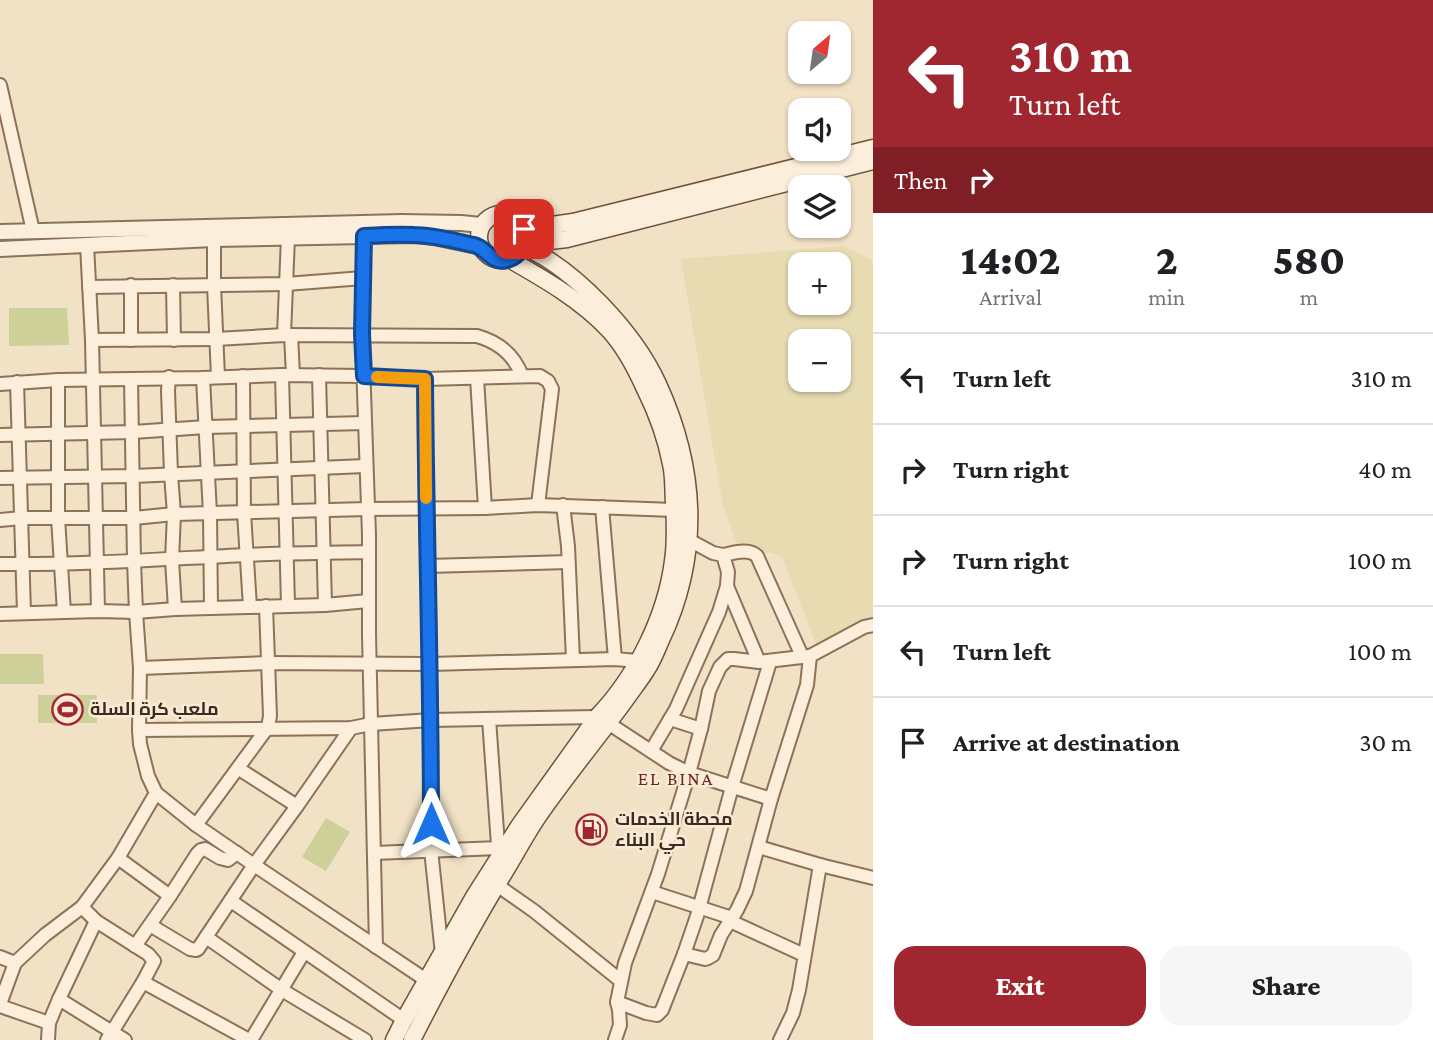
<!DOCTYPE html>
<meta charset="utf-8">
<style>
body{margin:0;font-family:"Crimson Pro",Cairo,serif;background:#f6f6f6;color:#202124;height:100vh;display:flex;flex-direction:column;font-size:26px;white-space:nowrap}
*{box-sizing:border-box;margin:0}
p{font-size:23px;color:#757577}
.icon{flex:none;width:38px;height:38px;fill:none;stroke:currentColor;stroke-width:2;stroke-linecap:round;stroke-linejoin:round}
.map{position:relative;flex:1;overflow:hidden}
.side{display:flex;flex-direction:column;background:#fff;width:560px}
.side>*{flex:none}
.top-card{background:#a02630;color:#fff;overflow:hidden}
.needle{width:46px;rotate:29deg}
.buttons{position:absolute;left:788px;top:21px;display:grid;gap:14px}
.buttons a{display:grid;place-items:center;width:63px;height:63px;border-radius:14px;background:#fff;box-shadow:0 2px 5px #0004;font-size:35px}
.pin{position:absolute;display:grid;place-items:center;width:60px;height:60px;color:#fff;margin:-30px;border-radius:14px;box-shadow:0 4px 10px #0006}
.me{position:absolute;width:77px;margin:-38px;rotate:0deg;stroke-linejoin:round;filter:drop-shadow(0 0 5px #0008)}
.turn{display:flex;align-items:center;gap:24px;height:147px;padding:0 21px;font-size:32px}
.turn .icon{width:91px;height:91px;stroke-width:2.5}
.turn b{display:block;font-size:49px;line-height:60px}
.then{display:flex;align-items:center;height:66px;padding:0 21px;background:#0003;gap:14px;font-size:26px}
.eta{display:flex;justify-content:space-evenly;align-items:center;height:119px;text-align:center}
.eta b{font-size:42px;font-weight:800;line-height:49px}
.action{display:flex;gap:14px;margin-top:auto;padding:14px 21px}
.action a{flex:1;height:80px;border-radius:21px;background:#a02630;color:#fff;font-size:28px;font-weight:800;line-height:80px;text-align:center}
.action a+a{background:#f6f6f6;color:#202124}
ul{padding:0;list-style:none}
li{display:flex;align-items:center;gap:21px;height:91px;padding:0 21px;border-top:2px solid #e0e0e0}
li div{flex:1}
li b{display:block;font-size:26px}
li em{font-style:normal}
main{display:flex;flex:1;min-height:0}
.map>svg:first-child{display:block}
</style>
<main>
<div class="map">
<svg width="873" height="1040" viewBox="0 0 873 1040">
<rect width="100%" height="100%" fill="#f1e1c5"/>
<!-- farmland -->
<path fill="#e7dbb2" fill-rule="evenodd" d="M844 246 873 261V617L817 646 782 557 772 553 739 550 723 506 681 259ZM800 264H838V303H800ZM800 341H838V380H800Z"/>
<!-- green -->
<g fill="#cdd098">
<path d="M9 308H67L69 345 9 346Z"/>
<path d="M0 654H43L44 684H0Z"/>
<rect x="38" y="695" width="59" height="28"/>
<path d="M326 818 350 832 326 871 302 857Z"/>
</g>
<g fill="none" stroke-linecap="round" stroke-linejoin="round">
<defs>
<g id="minor">
<path d="M0 85 33 231"/>
<path d="M364 236 362 334 369 535V634L376 947"/>
<path d="M214 239V285L218 377"/>
<path d="M87 245 92 340 98 611"/>
<path d="M131 285V340"/>
<path d="M173 285 174 340"/>
<path d="M89 287 286 284 363 278"/>
<path d="M284 335 288 237"/>
<path d="M291 335 293 375"/>
<path d="M92 340 216 339 284 335 477 336C498 342 514 354 522 376"/>
<path d="M282 375 288 605"/>
<path d="M319 375 325 605"/>
<path d="M243 376 244 513 250 607"/>
<path d="M169 377 168 391 171 474 174 514 172 560 175 609"/>
<path d="M203 378 210 514 211 608"/>
<path d="M477 378 485 508"/>
<path d="M131 379 134 561 136 612 140 668 139 730 140 744 148 776 156 793 196 825 254 865 426 980"/>
<path d="M425 379 426 508 431 720V850L442 954"/>
<path d="M58 380V518L64 612"/>
<path d="M17 382 24 613"/>
<path d="M0 384 58 380 203 378 282 375 364 376 425 379 540 376 548 381 552 389 538 505"/>
<path d="M0 435 133 432 206 427 365 423"/>
<path d="M0 478 133 476 365 466"/>
<path d="M563 505 568 546 573 660"/>
<path d="M602 507 615 659"/>
<path d="M0 520 22 518H134L174 514 367 509 485 508 538 505 674 510"/>
<path d="M723 555C734 553 748 548 757 556L802 656"/>
<path d="M0 564C82 565 164 559 246 555 287 553 328 553 369 552"/>
<path d="M427 566 568 562"/>
<path d="M727 586 759 662"/>
<path d="M0 614 98 611 136 612 175 609 325 605 368 601"/>
<path d="M140 668 267 663 430 664 615 659 637 661"/>
<path d="M489 719 499 859"/>
<path d="M670 719 701 729"/>
<path d="M608 723 669 763 689 773 771 799"/>
<path d="M139 730 351 728 371 724 431 720 597 717"/>
<path d="M651 751 676 709 719 612 727 586 728 572 723 555 713 553 689 540 682 539"/>
<path d="M239 769 297 806"/>
<path d="M196 825 268 727 270 716 266 606"/>
<path d="M759 847 820 865 873 878"/>
<path d="M374 853 499 848"/>
<path d="M118 858 170 896"/>
<path d="M497 885 534 911 621 981"/>
<path d="M652 892 732 918"/>
<path d="M231 901 404 1020"/>
<path d="M82 907 96 921 148 954 154 961 143 982 107 1040"/>
<path d="M730 921 804 955"/>
<path d="M150 925 190 949 196 950 198 949 254 865 297 806 351 728"/>
<path d="M206 937 282 990 365 1040"/>
<path d="M135 946 170 896 197 854 201 850 205 849 220 858 228 860 237 853"/>
<path d="M684 954 705 959 708 958 713 955 721 935 737 910 746 891 771 799 807 685 810 656"/>
<path d="M0 957 15 963 0 1004"/>
<path d="M15 963 45 935 82 907 118 858 156 793"/>
<path d="M143 982 249 1040"/>
<path d="M59 999 125 1040"/>
<path d="M617 1002 646 1013 657 1015 662 1010 684 954 697 916 732 787 770 662"/>
<path d="M0 1006 49 1023"/>
<path d="M48 1040 49 1023 59 999 96 921"/>
<path d="M251 1040 304 952"/>
<path d="M615 1040 620 1025 619 1010 617 1002 625 963 658 874 689 773 701 729 709 691 720 667 728 659H734L759 662 810 656 864 627 873 625"/>
<path d="M780 1040 793 1013 799 990 820 865"/>
</g>
<g id="tertiary">
<path d="M0 232 402 222 461 223 481 225"/>
<path d="M0 249 214 239 415 235 434 237 481 247"/>
</g>
<g id="secondary">
<circle cx="502" cy="237" r="23"/>
<path d="M524 229 573 222 873 148"/>
<path d="M524 244 567 239 873 161"/>
<path d="M394 1040 404 1020 475 895 519 826 597 717C636 677 666 616 673 561 676 542 675 521 674 502 673 490 674 476 671 464 666 438 657 413 645 389 636 369 624 346 609 330 581 300 544 279 509 259"/>
<path d="M412 1040C441 983 471 927 504 873 515 855 525 836 537 818 565 777 597 739 626 699 633 689 641 679 647 669 653 660 657 649 661 640 701 555 697 469 658 384 634 332 575 269 523 246"/>
</g>
</defs>
<!-- minor casing -->
<use href="#minor" stroke="#8d725a" stroke-width="16"/>
<!-- tertiary casing -->
<use href="#tertiary" stroke="#8d725a" stroke-width="18"/>
<!-- secondary casing -->
<use href="#secondary" stroke="#6f533d" stroke-width="19"/>
<!-- minor -->
<use href="#minor" stroke="#fbeeda" stroke-width="12"/>
<!-- tertiary -->
<use href="#tertiary" stroke="#fbeeda" stroke-width="14"/>
<!-- secondary -->
<use href="#secondary" stroke="#fbeeda" stroke-width="16"/>
</g>
<g fill="none" stroke-linecap="round" stroke-linejoin="round">
<defs>
<path id="route" d="M431 824C431 676 426 527 425 379L364 376 362 334 364 236C381 235 397 234 414 235 434 235 454 241 474 245 487 248 491 264 507 260 521 256 527 243 524 229"/>
</defs>
<!-- route casing -->
<use href="#route" stroke="#114b97" stroke-width="18"/>
<!-- route -->
<use href="#route" stroke="#1a73e8" stroke-width="12"/>
<!-- slow -->
<path stroke="#f59e0b" stroke-width="12" d="M377 377 425 379 426 498"/>
</g>
<!-- icons -->
<defs>
<symbol id="stadium-ring" viewBox="-11 -11 22 22"><circle r="9.5" fill="#f8ebd6" stroke="#a02630" stroke-width="1.5"/><path d="M0-5a6.5 5 0 1 0 0 10a6.5 5 0 1 0 0-10ZM-3.5-1.8h7v3.6h-7Z" fill="#a02630"/></symbol>
<symbol id="fuel-ring" viewBox="-11 -11 22 22"><circle r="9.5" fill="#f8ebd6" stroke="#a02630" stroke-width="1.5"/><path d="M-5.5-6h7V0h2V4h1.3V-2.5L3-4.5l.8-.8L6-3V5H2.5V1h-1V6h-7ZM-4.2-4.7v3.2H.2V-4.7Z" fill="#a02630"/></symbol>
</defs>
<g fill-rule="evenodd">
<use href="#stadium-ring" x="50" y="692" width="35" height="35"/>
<use href="#fuel-ring" x="574" y="812" width="35" height="35"/>
</g>
<g text-anchor="middle" dominant-baseline="central" stroke-width="5" stroke-linejoin="round" paint-order="stroke">
<!-- poi labels -->
<g font-size="18" font-weight="bold" fill="#3d2b1f" stroke="#f8ebd6" text-anchor="start">
<text x="90" y="709">ملعب كرة السلة</text>
<text x="615" y="819">محطة الخدمات<tspan x="615" dy="21">حي البناء</tspan></text>
</g>
<!-- neighbourhood labels -->
<g font-size="19" letter-spacing="2" fill="#6c261c" stroke="#f8ebd6">
<text x="676" y="778">EL BINA</text>
</g>
</g>
</svg>
<div class="buttons">
<a><svg class="needle" viewBox="-14 -14 28 28"><path d="M0-13l5 13h-10z" fill="#e53935"/><path d="M0 13l5-13h-10z" fill="#757577"/></svg></a>
<a><svg class="icon" aria-label="sound" viewBox="0 0 24 24"><path d="M4 9h4l5-4v14l-5-4H4zM17 9q2 3 0 6"/></svg></a>
<a><svg class="icon" aria-label="layers" viewBox="0 0 24 24"><path d="M12 4l9 5-9 5-9-5zM3 14l9 5 9-5"/></svg></a>
<a>+</a>
<a>−</a>
</div>
<div class="pin" style="left:524px;top:229px;background:#d93025"><svg class="icon" aria-label="arrive" viewBox="0 0 24 24"><path d="M6 21V4h12l-3 4 3 4H6"/></svg></div>
<svg class="me" style="left:431px;top:824px" viewBox="-20 -20 40 40"><path d="M0-17L14 15 0 8-14 15z" fill="#1a73e8" stroke="#fff" stroke-width="4"/></svg>
</div>
<section class="side">
<div class="top-card">
<div class="turn"><svg class="icon" aria-label="left" viewBox="0 0 24 24"><path d="M17 20v-9H6M10 6l-5 5 5 5"/></svg><div><b>310 m</b>Turn left</div></div>
<div class="then">Then<svg class="icon" aria-label="right" viewBox="0 0 24 24"><path d="M7 20v-9h11M14 6l5 5-5 5"/></svg></div>
</div>
<div class="eta">
<div><b>14:02</b><p>Arrival</p></div>
<div><b>2</b><p>min</p></div>
<div><b>580</b><p>m</p></div>
</div>
<ul>
<li><svg class="icon" aria-label="left" viewBox="0 0 24 24"><path d="M17 20v-9H6M10 6l-5 5 5 5"/></svg><div><b>Turn left</b></div><em>310 m</em></li>
<li><svg class="icon" aria-label="right" viewBox="0 0 24 24"><path d="M7 20v-9h11M14 6l5 5-5 5"/></svg><div><b>Turn right</b></div><em>40 m</em></li>
<li><svg class="icon" aria-label="right" viewBox="0 0 24 24"><path d="M7 20v-9h11M14 6l5 5-5 5"/></svg><div><b>Turn right</b></div><em>100 m</em></li>
<li><svg class="icon" aria-label="left" viewBox="0 0 24 24"><path d="M17 20v-9H6M10 6l-5 5 5 5"/></svg><div><b>Turn left</b></div><em>100 m</em></li>
<li><svg class="icon" aria-label="arrive" viewBox="0 0 24 24"><path d="M6 21V4h12l-3 4 3 4H6"/></svg><div><b>Arrive at destination</b></div><em>30 m</em></li>
</ul>
<div class="action"><a>Exit</a><a>Share</a></div>
</section>
</main>
